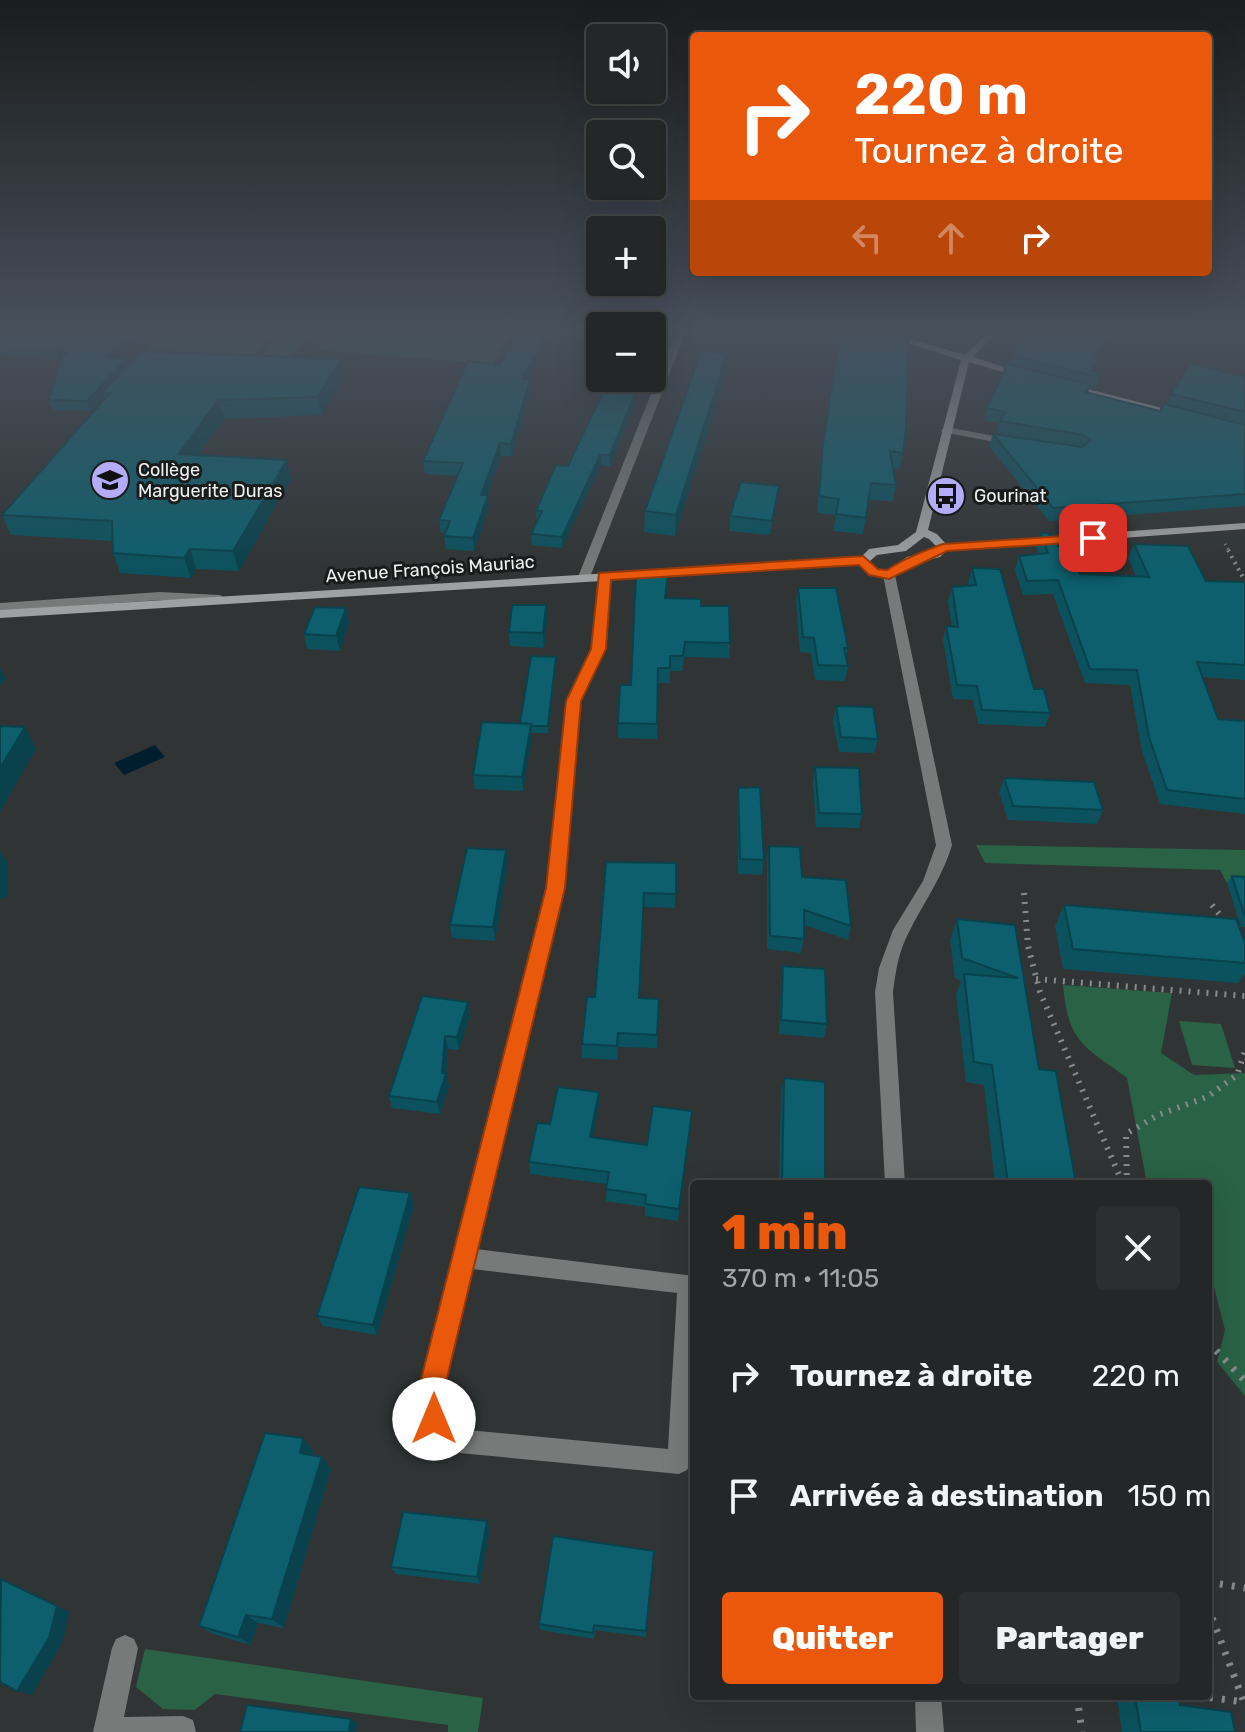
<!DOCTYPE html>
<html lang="fr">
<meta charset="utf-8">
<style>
body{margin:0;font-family:Rubik,sans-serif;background:#2c2f2f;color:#f1f3f6;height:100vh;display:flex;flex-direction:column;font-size:30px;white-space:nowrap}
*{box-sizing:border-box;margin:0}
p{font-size:26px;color:#a3a5a7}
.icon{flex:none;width:44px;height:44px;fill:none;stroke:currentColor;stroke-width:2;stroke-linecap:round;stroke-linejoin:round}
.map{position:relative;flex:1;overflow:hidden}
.details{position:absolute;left:690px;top:1180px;width:522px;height:520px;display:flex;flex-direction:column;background:#242727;border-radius:8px;box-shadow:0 8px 32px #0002,0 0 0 2px #414444}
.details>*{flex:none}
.top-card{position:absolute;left:690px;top:32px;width:522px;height:244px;border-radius:8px;box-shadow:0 8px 32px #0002,0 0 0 2px #414444;background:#ea580c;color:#fff;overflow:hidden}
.fabs{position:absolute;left:586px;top:24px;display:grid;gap:16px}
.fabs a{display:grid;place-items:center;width:80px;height:80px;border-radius:8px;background:#242727;box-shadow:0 8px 32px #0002,0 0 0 2px #414444;font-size:40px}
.pin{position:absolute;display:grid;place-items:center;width:68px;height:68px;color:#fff;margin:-34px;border-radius:16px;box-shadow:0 4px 12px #0006}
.me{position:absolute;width:88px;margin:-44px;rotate:0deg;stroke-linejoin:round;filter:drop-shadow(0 0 6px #0008)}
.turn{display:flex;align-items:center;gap:28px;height:168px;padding:0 32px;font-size:36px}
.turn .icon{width:104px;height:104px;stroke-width:2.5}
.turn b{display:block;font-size:56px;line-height:68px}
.lanes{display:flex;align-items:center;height:76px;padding:0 32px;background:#0003;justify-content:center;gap:40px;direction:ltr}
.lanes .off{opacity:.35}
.round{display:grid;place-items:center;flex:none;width:84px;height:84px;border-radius:8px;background:#2c2f2f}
.summary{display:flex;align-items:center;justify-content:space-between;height:136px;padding:0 32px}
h1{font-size:48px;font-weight:800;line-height:60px;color:#ea580c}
.cta{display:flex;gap:16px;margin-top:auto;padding:16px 32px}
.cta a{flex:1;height:92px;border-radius:8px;background:#ea580c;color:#fff;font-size:32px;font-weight:800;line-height:92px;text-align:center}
.cta a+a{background:#2c2f2f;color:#f1f3f6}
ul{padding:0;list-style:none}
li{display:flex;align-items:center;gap:24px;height:120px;padding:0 32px}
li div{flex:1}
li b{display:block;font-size:30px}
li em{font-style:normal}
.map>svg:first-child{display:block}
</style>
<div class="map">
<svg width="1245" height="1732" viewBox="0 0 1245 1732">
<rect width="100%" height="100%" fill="#303434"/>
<!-- green -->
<g fill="#296245">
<path d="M170 329 272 335 250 359 147 350Z"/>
<path d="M335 329H515L493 364 317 350Z"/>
<path d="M284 333 309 335 284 362 258 359Z"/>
<path d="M976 845 1245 850V885L1227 883 1220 870 985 863Z"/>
<path d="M1063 985 1172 993 1161 1053 1194 1075 1245 1073V1396L1217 1362 1225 1330 1214 1287 1208 1285V1184H1147L1127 1078C1084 1046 1068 1043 1063 985Z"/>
<path d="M1179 1021 1221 1024 1235 1068 1192 1065Z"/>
<path d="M145 1649 483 1698 478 1732H448V1725L215 1694 195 1710 163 1709 136 1687Z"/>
</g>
<!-- water -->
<path fill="#001e2e" d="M155 745 165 757 124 775 114 763Z"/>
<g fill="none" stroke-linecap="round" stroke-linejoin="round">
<!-- path-far3 -->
<path stroke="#888b8b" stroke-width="3" stroke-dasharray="1 4" stroke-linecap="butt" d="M1225 544 1230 552"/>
<!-- path-far2 -->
<path stroke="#888b8b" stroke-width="4" stroke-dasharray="2 5" stroke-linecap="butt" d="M1228 550 1245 581"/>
<!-- path-far1 -->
<g stroke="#888b8b" stroke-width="6" stroke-dasharray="2 7" stroke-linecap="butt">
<path d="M1024 893 1028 946 1040 992 1123 1184"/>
<path d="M1212 905 1224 920"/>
<path d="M1036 979 1245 996"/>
<path d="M1127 1184 1126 1134 1158 1115 1207 1097 1237 1075 1245 1051"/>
</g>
<!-- path -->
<g stroke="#888b8b" stroke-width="7" stroke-dasharray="3 9" stroke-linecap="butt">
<path d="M1208 1342 1245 1381"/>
<path d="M1208 1582 1245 1588"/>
<path d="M1208 1607 1245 1705"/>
<path d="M1077 1696 1082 1732"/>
<path d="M1198 1696 1244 1702"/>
</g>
<!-- lane -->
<path fill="#787a79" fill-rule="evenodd" d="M160 592 220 595 226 599 220 603 160 600 0 611V603Z"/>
<!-- street -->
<g fill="#787a79" fill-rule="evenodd">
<path d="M677 329H687L590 577 588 580H580L578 577Z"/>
<path d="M946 427 1011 439 1016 442 1011 445 942 432 941 430Z"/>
<path d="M889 571 895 575 952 845C941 883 916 912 902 948 897 962 895 977 893 992L905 1184H885L875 992 879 968 893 930 923 881 936 845 883 575Z"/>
<path d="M604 572 610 576 606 649 581 701 563 888 476 1249 694 1276 691 1462 687 1470 679 1474 438 1451 430 1447 418 1399 547 888 567 701 592 649 598 576ZM472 1269 677 1293 668 1449 447 1428 440 1399Z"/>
<path d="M125 1635 134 1639 138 1648 124 1717 183 1716 193 1720 196 1732H93L112 1648 116 1639Z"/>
<path d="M915 1696H941L944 1732H916Z"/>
</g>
<!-- secondary -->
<g fill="#9ea1a1" fill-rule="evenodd">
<path d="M863 329H877L965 355 992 329H1001L973 357 1028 375 1023 378 969 362 928 530 937 534 946 544 1245 523V529L946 551 940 557 915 563 889 579 870 575 860 565 0 618V610L860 558 869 549 898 545 916 532 961 360ZM924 537 929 539 937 547 932 551 907 557 887 571 878 569 870 561 877 555 906 551Z"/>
<path d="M1068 384 1185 414 1186 416 1181 419 1065 389V385Z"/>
</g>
</g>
<!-- wall -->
<g fill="#0b525e">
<path d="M0 329H135L137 342 119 358H127L129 364 341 359 344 378 322 415 224 419 198 455 291 479 239 571 196 569 191 578 120 573 113 553 112 541 11 535 2 515 105 399 104 397 91 411 53 410 49 400 64 355 59 360 0 355Z"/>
<path d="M520 329H554V331L529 379 530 380 531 392 512 456H501L487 495H488L489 508 474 551 446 549 444 536 445 533H441L439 520 458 476 425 474 423 461 499 365Z"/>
<path d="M876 329H943L941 331 937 330 933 336 908 330 903 453 900 469 893 468 896 485 893 501 869 500 863 534 833 531 836 515 817 513 821 460 840 333 870 336Z"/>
<path d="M1030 329H1119L1097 357 1099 358 1096 367 1093 372 1100 374 1097 384 1094 387 1090 386 1088 393 1160 411 1167 405 1171 394 1245 376V506L1049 521 989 446 993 434 1051 442 997 433 999 423 984 420 987 408 1009 365 1012 356Z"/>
<path d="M727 353 726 373 675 536 644 532 645 511Z"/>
<path d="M610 378H645L610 466 601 465 562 548 532 545 531 534 537 521 536 511 568 466Z"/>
<path d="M777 500 770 535 729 531 730 516Z"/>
<path d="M1041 533 1080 574 1136 576 1128 558 1134 544 1206 581 1245 582V680L1202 677 1218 719 1245 721V814L1160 804 1142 751 1130 685 1085 683 1053 594 1023 595 1015 570 1019 556 1039 554 1036 547Z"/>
<path d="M972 568 1034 689 1050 713 1045 727 978 724 973 700 953 699 943 640 946 626 952 627 948 601 952 587 969 586 968 582Z"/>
<path d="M798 588 848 648 846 658 848 666 845 681 815 680 811 653 800 652 796 602Z"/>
<path d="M666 598 701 606 730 643 729 658 684 657 682 671H670V683H658L657 739 618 738V723Z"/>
<path d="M546 605 547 620 544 648 510 646 509 632Z"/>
<path d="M346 608 349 623 340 651 307 649 304 634Z"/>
<path d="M556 657V664L548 733H531L523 791 475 789 473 775 520 723Z"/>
<path d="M836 706 878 739 874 753 839 752 833 721Z"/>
<path d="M815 767 862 814 859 828 816 827 813 781Z"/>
<path d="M1004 778 1103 810 1097 824 1008 820 999 792Z"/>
<path d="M738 788 764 860 762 875 738 874 737 802Z"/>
<path d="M769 846 851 926 848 940 804 925V939L801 953 767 949V860Z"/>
<path d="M606 862 676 863 675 908 644 907 639 998 659 999 657 1048 618 1047 617 1060 582 1058V1044L595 997Z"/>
<path d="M508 863 495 941 452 938 450 925Z"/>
<path d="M1232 876 1245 877V927H1241L1227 883Z"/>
<path d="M1064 905 1245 943V974L1238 983 1063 969 1055 926Z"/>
<path d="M957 919 1015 925 1039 1069 1076 1184H995L984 1085 966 1082 956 994 961 981 955 978 950 940Z"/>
<path d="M783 966 827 1024 824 1038 779 1034 781 981Z"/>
<path d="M468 1002 470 1015 459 1050 448 1049 446 1073 449 1086 440 1114 392 1108 389 1096Z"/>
<path d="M784 1078 825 1184H779L781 1092Z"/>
<path d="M599 1092V1105L593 1137 647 1145 690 1124 678 1221 645 1216V1207L606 1201 607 1184 530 1174 529 1162 550 1124Z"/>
<path d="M410 1193 414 1205 377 1335 323 1326 317 1316Z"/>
<path d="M303 1438 313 1451 312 1455 331 1469 284 1628 258 1623 251 1645 213 1634 199 1626Z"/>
<path d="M487 1521 490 1529 480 1584 396 1574 391 1567Z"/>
<path d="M654 1551 646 1637 595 1630 594 1639 541 1630 539 1624Z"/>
<path d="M1117 1696H1178L1180 1705 1235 1732H1122Z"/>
</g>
<!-- shaded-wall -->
<g fill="#09424c">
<path d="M127 329H135L137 342 110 367 106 357Z"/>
<path d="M549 329H554V331L523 391 522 379Z"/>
<path d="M662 329V337L652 362V353Z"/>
<path d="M1114 329H1119L1090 366 1093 356Z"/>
<path d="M66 340 63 351 64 355 59 360 56 351Z"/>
<path d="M727 353 726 373 675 536 676 515Z"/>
<path d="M127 358 130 368 102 393 104 397 91 411 87 401Z"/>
<path d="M1099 358 1096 367 1090 376V371Z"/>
<path d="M341 359 344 378 322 415 318 397Z"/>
<path d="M641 378H645L610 466V455Z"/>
<path d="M530 380 531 392 512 456 511 444Z"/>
<path d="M218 400 224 419 185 473 179 454Z"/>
<path d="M500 443 501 456 483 508 481 495Z"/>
<path d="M600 455 601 465 562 548V537Z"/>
<path d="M287 460 291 479 239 571 233 551Z"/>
<path d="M779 486 777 500 770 535 772 521Z"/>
<path d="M488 495 489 508 474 551 473 538Z"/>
<path d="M190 549 196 569 191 578 184 558Z"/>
<path d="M546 605 547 620 544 648 543 633Z"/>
<path d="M346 608 349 623 340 651 336 636Z"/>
<path d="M556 657V664L548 733V726Z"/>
<path d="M0 668 6 679 0 686Z"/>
<path d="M531 724 532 738 523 791 522 777Z"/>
<path d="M25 727 36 749 0 812V768Z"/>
<path d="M0 850 7 862 8 897 0 899Z"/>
<path d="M506 850 508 863 495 941 493 927Z"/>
<path d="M468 1002 470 1015 459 1050 457 1037Z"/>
<path d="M445 1036 448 1049 446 1074 449 1086 440 1114 437 1102 442 1073Z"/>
<path d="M599 1092V1105L591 1149 590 1137Z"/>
<path d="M410 1193 414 1205 377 1335 373 1325Z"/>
<path d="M303 1438 313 1451 309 1466 300 1453Z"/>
<path d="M322 1457 331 1469 284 1628 272 1619Z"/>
<path d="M487 1521 490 1529 480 1584 477 1577Z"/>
<path d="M57 1606 70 1612 62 1643 32 1695 17 1691Z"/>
<path d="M246 1615 258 1623 251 1645 238 1637Z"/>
<path d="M351 1719 358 1723 356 1732H349Z"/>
</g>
<!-- building -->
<g fill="#0d5f6d" stroke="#09424c" stroke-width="2">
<path d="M0 329H128L125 332H134L106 357 127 358 87 401 49 400 61 359 68 352 63 351 66 340 56 351 0 346Z"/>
<path d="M520 329H549L522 379 530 380 511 444 500 443 481 495H488L473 538 444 536 450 521 439 520 463 463 423 461 468 361 499 365Z"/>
<path d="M652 329H662L652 353Z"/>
<path d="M876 329H901L909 332 906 428 903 453 890 451 896 485 871 483 866 518 836 514 839 499 819 496 823 444 840 333 870 336Z"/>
<path d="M1030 329H1114L1093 356 1099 358 1090 371 1100 374 1098 377 1012 356 1018 342Z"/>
<path d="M141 351 341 359 318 397 218 400 179 454 287 460 233 551 190 549 184 558 113 553 112 521 2 515 110 393H102Z"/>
<path d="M701 351 727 353 676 515 645 511Z"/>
<path d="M1007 364 1090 385 1085 392 1160 411 1164 404 1245 425V494L1053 508 993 434 1082 447 1091 440 1083 435 1000 421 1005 412 987 408Z"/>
<path d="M1190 364 1244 377 1245 376V412L1171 394Z"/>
<path d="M610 378H641L610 455H600L562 537 531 534 542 511H536L556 465 568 466Z"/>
<path d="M741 482 779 486 772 521 730 516Z"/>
<path d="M1041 533H1048L1080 574 1149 577 1134 544 1188 546 1206 581 1245 582V665L1197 662 1218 719 1245 721V799L1167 790 1149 737 1137 670 1090 669 1058 580 1027 581 1019 556 1048 553Z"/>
<path d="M972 568 1000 569 1034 689H1044L1050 713 982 710 977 686 957 685 946 626 958 627 952 587 976 585Z"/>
<path d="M668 572 665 598 701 599V606H729L730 643 685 642 683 656H670V668H658L657 724 618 723 620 685H631L636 574Z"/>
<path d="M798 588H836L848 648H844L848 666 818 665 814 638 803 637Z"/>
<path d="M512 605H546L543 633 509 632Z"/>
<path d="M315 607 346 608 336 636 304 634Z"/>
<path d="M531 656 556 657 548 726H530L531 724 520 723Z"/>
<path d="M836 706 873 707 878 739 841 737Z"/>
<path d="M482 722 531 724 522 777 473 775Z"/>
<path d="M0 726 25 727 0 768Z"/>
<path d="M815 767 859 768 862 814 819 813Z"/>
<path d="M1004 778 1094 782 1103 810 1013 806Z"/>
<path d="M760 787 764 860 740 859 738 788Z"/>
<path d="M769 846 800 847 802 877 846 880 851 926 804 910V939L770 936Z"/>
<path d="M467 848 506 850 493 927 450 925Z"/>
<path d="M606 862 676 863V894L644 893 639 998 659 999 657 1035 618 1033 617 1046 582 1044 587 997H595Z"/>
<path d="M1232 876 1245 877V917Z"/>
<path d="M1064 905 1236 919 1245 943V963L1073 949Z"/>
<path d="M957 919 1015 925 1039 1069 1056 1071 1076 1184H1008L992 1065 974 1062 964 974 1018 978 962 958Z"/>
<path d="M783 966 825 969 827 1024 781 1020Z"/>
<path d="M422 996 468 1002 457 1037 445 1036 442 1073H446L437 1102 389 1096Z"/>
<path d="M784 1078 825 1082V1184H782Z"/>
<path d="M558 1087 599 1092 590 1137 647 1145 653 1106 692 1111 679 1209 645 1204 646 1195 606 1189 609 1172 529 1162 537 1123 550 1124Z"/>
<path d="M359 1187 410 1193 373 1325 317 1316Z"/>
<path d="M265 1433 303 1438 300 1453 322 1457 272 1619 246 1615 238 1637 199 1626Z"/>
<path d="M403 1512 487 1521 477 1577 391 1567Z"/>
<path d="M553 1536 654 1551 646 1631 594 1625 593 1633 539 1624Z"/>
<path d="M1 1579 57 1606 49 1638 17 1691 0 1682Z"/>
<path d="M1135 1696H1178L1180 1705 1231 1712 1235 1732H1141Z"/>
<path d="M247 1705 351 1719 349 1732H240Z"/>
</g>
<!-- sky -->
<linearGradient id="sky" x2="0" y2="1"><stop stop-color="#1a1d1d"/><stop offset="0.58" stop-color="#48505c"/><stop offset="1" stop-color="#48505c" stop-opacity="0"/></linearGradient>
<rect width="1245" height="572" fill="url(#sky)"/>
<!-- route -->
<path fill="#ea580c" stroke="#983908" stroke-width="2" d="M1093 534 1099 538 1097 541 947 551 889 579 869 575 859 565 611 580 606 649 581 701 565 888 442 1399 447 1419 443 1428 434 1432 424 1428 416 1399 546 888 566 701 591 649 599 573 863 556 878 569 887 570C905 558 924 551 943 544Z"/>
<!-- icons -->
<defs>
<symbol id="school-disc" viewBox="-11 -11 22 22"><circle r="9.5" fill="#b4acf9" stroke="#1a1c1c"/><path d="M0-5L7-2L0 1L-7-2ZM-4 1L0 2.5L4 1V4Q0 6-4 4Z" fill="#111"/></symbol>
<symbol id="bus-disc" viewBox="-11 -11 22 22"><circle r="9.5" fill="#b4acf9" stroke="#1a1c1c"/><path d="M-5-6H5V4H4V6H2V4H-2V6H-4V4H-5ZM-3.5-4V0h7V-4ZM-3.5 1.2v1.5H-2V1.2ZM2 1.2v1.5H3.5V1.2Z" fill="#111"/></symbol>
</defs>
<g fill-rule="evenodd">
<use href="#school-disc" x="88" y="458" width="44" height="44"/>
<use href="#bus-disc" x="924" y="474" width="44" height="44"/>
</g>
<g text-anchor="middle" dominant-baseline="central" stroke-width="6" stroke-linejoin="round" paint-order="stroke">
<!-- far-poi labels -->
<g font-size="18" fill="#eff1f1" stroke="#1a1c1c" text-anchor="start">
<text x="138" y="470">Collège<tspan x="138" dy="21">Marguerite Duras</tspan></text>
<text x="974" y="496">Gourinat</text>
</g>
<!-- far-street labels -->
<g font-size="18" fill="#eff1f1" stroke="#1a1c1c">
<text transform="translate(430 569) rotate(-4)">Avenue François Mauriac</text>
</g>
</g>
</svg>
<div class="fabs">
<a><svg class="icon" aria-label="sound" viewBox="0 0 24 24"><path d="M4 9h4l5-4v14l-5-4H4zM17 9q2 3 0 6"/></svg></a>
<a><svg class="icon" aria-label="search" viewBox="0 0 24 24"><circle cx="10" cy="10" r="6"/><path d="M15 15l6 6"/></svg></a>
<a>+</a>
<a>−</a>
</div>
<div class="pin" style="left:1093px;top:538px;background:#d93025"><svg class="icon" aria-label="arrive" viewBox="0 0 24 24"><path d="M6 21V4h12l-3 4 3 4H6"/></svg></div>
<svg class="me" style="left:434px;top:1419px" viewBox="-20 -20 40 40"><circle r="19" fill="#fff"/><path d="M0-13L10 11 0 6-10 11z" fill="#ea580c"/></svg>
<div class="top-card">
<div class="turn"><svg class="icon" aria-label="right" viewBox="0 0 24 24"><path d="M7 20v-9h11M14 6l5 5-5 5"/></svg><div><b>220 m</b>Tournez à droite</div></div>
<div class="lanes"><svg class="icon off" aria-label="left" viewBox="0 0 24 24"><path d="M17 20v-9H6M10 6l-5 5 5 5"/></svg><svg class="icon off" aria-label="ahead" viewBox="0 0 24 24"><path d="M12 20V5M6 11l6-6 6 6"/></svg><svg class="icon" aria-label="right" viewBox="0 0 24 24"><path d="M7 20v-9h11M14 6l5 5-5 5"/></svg></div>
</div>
<section class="details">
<div class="summary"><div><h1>1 min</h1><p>370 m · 11:05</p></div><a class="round"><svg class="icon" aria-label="close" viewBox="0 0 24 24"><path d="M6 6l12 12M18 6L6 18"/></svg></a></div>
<ul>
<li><svg class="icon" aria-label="right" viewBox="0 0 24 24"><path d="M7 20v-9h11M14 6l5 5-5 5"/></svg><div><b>Tournez à droite</b></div><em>220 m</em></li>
<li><svg class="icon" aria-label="arrive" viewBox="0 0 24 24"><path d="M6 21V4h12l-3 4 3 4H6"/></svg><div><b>Arrivée à destination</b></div><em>150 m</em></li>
</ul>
<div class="cta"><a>Quitter</a><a>Partager</a></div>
</section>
</div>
